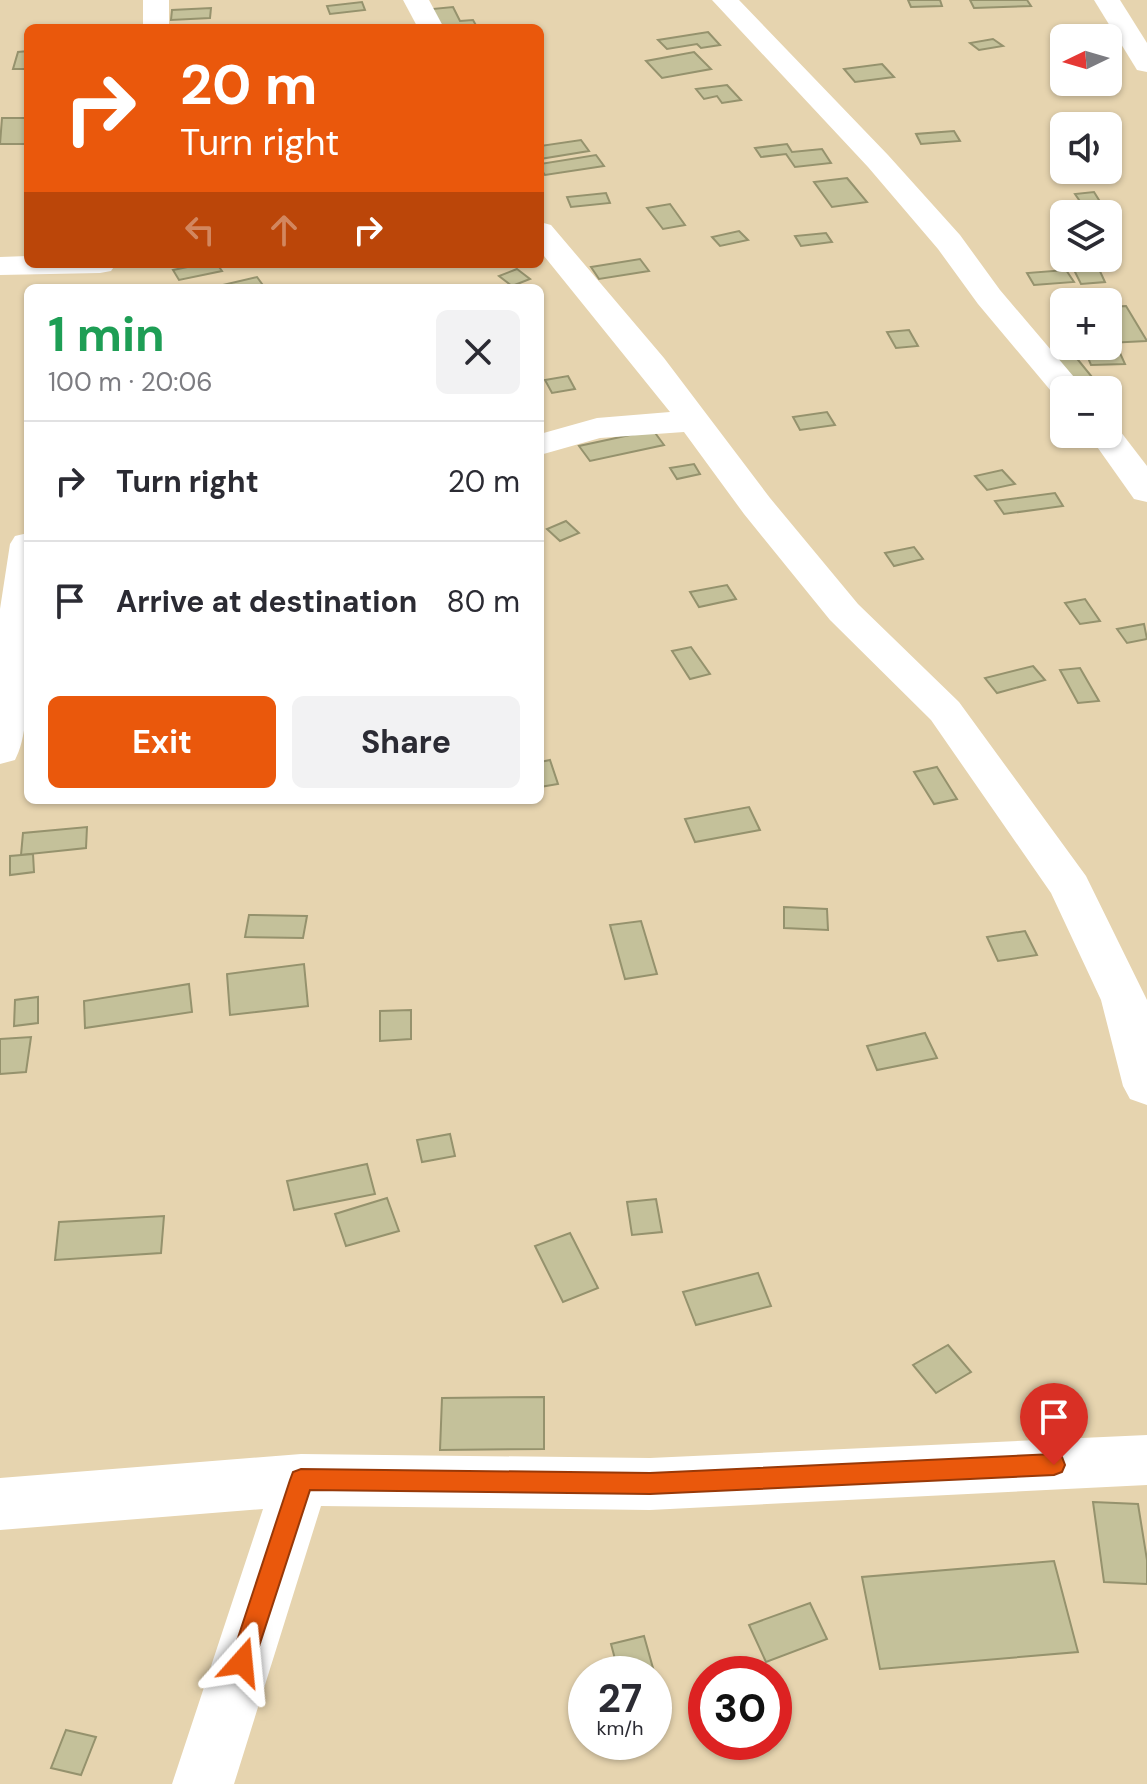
<!DOCTYPE html>
<meta charset="utf-8">
<style>
body{margin:0;font-family:"DM Sans",sans-serif;background:#f2f2f3;color:#2b2b33;height:100vh;display:flex;flex-direction:column;font-size:30px;white-space:nowrap}
*{box-sizing:border-box;margin:0}
p{font-size:26px;color:#7c7c81}
.icon{flex:none;width:44px;height:44px;fill:none;stroke:currentColor;stroke-width:2;stroke-linecap:round;stroke-linejoin:round}
.map{position:relative;flex:1;overflow:hidden}
.side{position:absolute;left:24px;top:284px;width:520px;height:520px;display:flex;flex-direction:column;background:#fff;border-radius:12px;box-shadow:0 2px 6px #0004}
.side>*{flex:none}
.hud{position:absolute;left:24px;top:24px;width:520px;height:244px;border-radius:12px;box-shadow:0 2px 6px #0004;background:#ea580c;color:#fff;overflow:hidden}
.needle{width:52px;rotate:265deg}
.tools{position:absolute;left:1050px;top:24px;display:grid;gap:16px}
.tools a{display:grid;place-items:center;width:72px;height:72px;border-radius:12px;background:#fff;box-shadow:0 2px 6px #0004;font-size:40px}
.speed{position:absolute;left:568px;top:1656px;display:flex;gap:16px;font-size:40px;font-weight:700;text-align:center}
.speed>*{display:grid;place-content:center;width:104px;height:104px;border-radius:50%;background:#fff;box-shadow:0 2px 6px #0004;line-height:1}
.speed small{font-size:20px;font-weight:400}
.speed .limit{border:12px solid #d22;background:#fff;color:#111}
.pin{position:absolute;display:grid;place-items:center;width:68px;height:68px;color:#fff;margin:-82px -34px;border-radius:50% 50% 50% 0;rotate:-45deg;box-shadow:0 0 8px #0007}
.pin .icon{rotate:45deg}
.me{position:absolute;width:88px;margin:-44px;rotate:18deg;stroke-linejoin:round;filter:drop-shadow(0 0 6px #0008)}
.turn{display:flex;align-items:center;gap:28px;height:168px;padding:0 24px;font-size:36px}
.turn .icon{width:104px;height:104px;stroke-width:2.5}
.turn b{display:block;font-size:56px;line-height:68px}
.lanes{display:flex;align-items:center;height:76px;padding:0 24px;background:#0003;justify-content:center;gap:40px;direction:ltr}
.lanes .off{opacity:.35}
.round{display:grid;place-items:center;flex:none;width:84px;height:84px;border-radius:12px;background:#f2f2f3}
.head{display:flex;align-items:center;justify-content:space-between;height:136px;padding:0 24px}
h1{font-size:48px;font-weight:700;line-height:60px;color:#1e9e55}
.action{display:flex;gap:16px;margin-top:auto;padding:16px 24px}
.action a{flex:1;height:92px;border-radius:12px;background:#ea580c;color:#fff;font-size:32px;font-weight:700;line-height:92px;text-align:center}
.action a+a{background:#f2f2f3;color:#2b2b33}
ul{padding:0;list-style:none}
li{display:flex;align-items:center;gap:24px;height:120px;padding:0 24px;border-top:2px solid #e1e1e2}
li div{flex:1}
li b{display:block;font-size:30px}
li em{font-style:normal}
.map>svg:first-child{display:block}
</style>
<div class="map">
<svg width="1147" height="1784" viewBox="0 0 1147 1784">
<rect width="100%" height="100%" fill="#e6d4af"/>
<!-- building -->
<g fill="#c4c19a" stroke="#95926d" stroke-width="2">
<path d="M908 0H940L942 6 911 7Z"/>
<path d="M970 0H1027L1031 6 974 8Z"/>
<path d="M362 2 365 10 330 14 327 6Z"/>
<path d="M453 7 460 21 473 20 477 27 441 28 432 9Z"/>
<path d="M211 8 210 18 171 20 172 10Z"/>
<path d="M708 32 720 45 701 48 697 44 667 49 658 40Z"/>
<path d="M993 39 1003 46 979 50 970 43Z"/>
<path d="M28 51V69H13L18 52Z"/>
<path d="M694 52 711 69 662 78 646 61Z"/>
<path d="M882 64 894 77 855 82 844 69Z"/>
<path d="M727 85 741 100 722 103 717 96 704 99 696 89Z"/>
<path d="M2 118H28V144H0Z"/>
<path d="M954 131 960 141 921 144 916 134Z"/>
<path d="M581 140 589 151 540 159V146Z"/>
<path d="M787 144 792 152 822 149 831 163 795 167 786 154 761 157 755 148Z"/>
<path d="M596 155 604 166 545 175 540 168V164Z"/>
<path d="M847 178 867 202 832 207 814 182Z"/>
<path d="M1094 192 1104 208 1086 210 1075 194Z"/>
<path d="M606 193 610 203 571 207 567 197Z"/>
<path d="M670 204 685 225 663 229 647 208Z"/>
<path d="M739 231 748 240 720 246 712 237Z"/>
<path d="M826 233 832 242 801 246 795 236Z"/>
<path d="M640 259 649 271 599 279 591 267Z"/>
<path d="M202 264H217L222 271 179 280 173 270Z"/>
<path d="M1098 267 1105 282 1081 284 1073 268Z"/>
<path d="M517 269 530 279 512 286 499 276Z"/>
<path d="M1066 270 1074 282 1034 285 1027 273Z"/>
<path d="M257 277 265 288H210Z"/>
<path d="M1126 306 1147 341 1108 343V307Z"/>
<path d="M909 330 918 346 896 348 887 332Z"/>
<path d="M1070 350 1092 377 1069 380 1048 354Z"/>
<path d="M1086 353H1120L1125 364 1091 365Z"/>
<path d="M568 376 575 389 552 393 545 380Z"/>
<path d="M827 412 835 425 800 430 793 417Z"/>
<path d="M653 430 664 445 590 461 579 446Z"/>
<path d="M694 464 700 474 677 479 670 468Z"/>
<path d="M1002 470 1015 484 987 490 975 476Z"/>
<path d="M1055 493 1063 506 1004 514 995 501Z"/>
<path d="M566 521 579 533 560 541 547 529Z"/>
<path d="M914 547 923 559 894 566 885 553Z"/>
<path d="M727 585 736 599 699 607 690 592Z"/>
<path d="M1085 599 1100 621 1080 624 1065 603Z"/>
<path d="M1144 624 1147 639 1127 643 1117 629Z"/>
<path d="M691 647 710 674 690 679 672 651Z"/>
<path d="M1033 666 1045 680 997 693 985 678Z"/>
<path d="M1080 668 1099 701 1078 703 1060 670Z"/>
<path d="M550 760 558 784 540 787V762Z"/>
<path d="M937 767 957 799 934 804 914 772Z"/>
<path d="M749 807 760 830 695 842 685 819Z"/>
<path d="M87 827 86 848 21 855 23 833Z"/>
<path d="M33 854 34 872 10 875V856Z"/>
<path d="M784 907 827 909 828 930 784 928Z"/>
<path d="M249 915 307 916 303 938 245 937Z"/>
<path d="M641 921 657 974 625 979 610 925Z"/>
<path d="M1025 931 1037 955 998 961 987 937Z"/>
<path d="M304 964 308 1006 230 1015 227 974Z"/>
<path d="M189 984 192 1012 85 1028 84 1001Z"/>
<path d="M38 997V1023L14 1026 15 1000Z"/>
<path d="M411 1010V1039L380 1041V1011Z"/>
<path d="M925 1033 937 1058 877 1070 867 1046Z"/>
<path d="M31 1037 26 1072 0 1074V1039Z"/>
<path d="M450 1134 455 1156 422 1162 417 1140Z"/>
<path d="M367 1164 375 1194 294 1210 287 1181Z"/>
<path d="M387 1198 399 1231 346 1246 335 1214Z"/>
<path d="M656 1199 662 1232 632 1235 627 1202Z"/>
<path d="M164 1216 161 1253 55 1260 59 1222Z"/>
<path d="M570 1233 598 1288 563 1302 535 1246Z"/>
<path d="M758 1273 771 1306 696 1325 683 1292Z"/>
<path d="M948 1345 971 1372 936 1393 913 1365Z"/>
<path d="M544 1397V1449L440 1450 442 1398Z"/>
<path d="M1093 1502 1138 1504 1147 1560V1584L1104 1582Z"/>
<path d="M1054 1561 1078 1652 880 1669 862 1577Z"/>
<path d="M810 1603 827 1639 766 1662 749 1625Z"/>
<path d="M644 1636 662 1700 654 1702V1674H619L611 1644Z"/>
<path d="M66 1730 96 1737 81 1775 51 1768Z"/>
</g>
<g fill="none" stroke-linecap="round" stroke-linejoin="round">
<!-- minor -->
<g fill="#fff" fill-rule="evenodd">
<rect x="143" y="0" width="26" height="28"/>
<path d="M403 0H429L444 28H418Z"/>
<path d="M712 0H739L888 155 960 235 1000 290 1085 390H1064V399L1056 397 978 304 938 249 868 167Z"/>
<path d="M1094 0H1120L1147 43V72L1137 70Z"/>
<path d="M540 222 551 225 664 358 770 498 858 604 959 702 1086 876 1147 1000V1105L1130 1099 1123 1086 1101 1000 1051 893 931 720 830 620 744 514 684 432 600 438 540 455V434L597 418 670 412 540 251Z"/>
<path d="M28 256V264H116L111 271 100 273 0 275V257Z"/>
<path d="M1108 424 1117 427 1147 466V502L1134 499 1088 434H1108Z"/>
<path d="M28 533C28 581 37 724 15 760L0 764V609L10 544 15 536Z"/>
<path d="M1147 1435V1485L650 1510 321 1506 234 1784H172L263 1509 0 1530V1478L301 1454 650 1458Z"/>
</g>
</g>
<!-- route -->
<path fill="#ea580c" stroke="#983908" stroke-width="2" d="M1054 1454 1062 1457 1065 1465 1062 1472 1054 1475 650 1494 310 1490 251 1671 242 1674 234 1671 230 1662 290 1480 293 1472 301 1469 650 1473Z"/>
</svg>
<div class="tools">
<a><svg class="needle" viewBox="-14 -14 28 28"><path d="M0-13l5 13h-10z" fill="#e53935"/><path d="M0 13l5-13h-10z" fill="#7c7c81"/></svg></a>
<a><svg class="icon" aria-label="sound" viewBox="0 0 24 24"><path d="M4 9h4l5-4v14l-5-4H4zM17 9q2 3 0 6"/></svg></a>
<a><svg class="icon" aria-label="layers" viewBox="0 0 24 24"><path d="M12 4l9 5-9 5-9-5zM3 14l9 5 9-5"/></svg></a>
<a>+</a>
<a>−</a>
</div>
<div class="speed"><div>27<small>km/h</small></div><div class="limit">30</div></div>
<div class="pin" style="left:1054px;top:1465px;background:#d93025"><svg class="icon" aria-label="arrive" viewBox="0 0 24 24"><path d="M6 21V4h12l-3 4 3 4H6"/></svg></div>
<svg class="me" style="left:242px;top:1662px" viewBox="-20 -20 40 40"><path d="M0-17L14 15 0 8-14 15z" fill="#ea580c" stroke="#fff" stroke-width="4"/></svg>
<div class="hud">
<div class="turn"><svg class="icon" aria-label="right" viewBox="0 0 24 24"><path d="M7 20v-9h11M14 6l5 5-5 5"/></svg><div><b>20 m</b>Turn right</div></div>
<div class="lanes"><svg class="icon off" aria-label="left" viewBox="0 0 24 24"><path d="M17 20v-9H6M10 6l-5 5 5 5"/></svg><svg class="icon off" aria-label="ahead" viewBox="0 0 24 24"><path d="M12 20V5M6 11l6-6 6 6"/></svg><svg class="icon" aria-label="right" viewBox="0 0 24 24"><path d="M7 20v-9h11M14 6l5 5-5 5"/></svg></div>
</div>
<section class="side">
<div class="head"><div><h1>1 min</h1><p>100 m · 20:06</p></div><a class="round"><svg class="icon" aria-label="close" viewBox="0 0 24 24"><path d="M6 6l12 12M18 6L6 18"/></svg></a></div>
<ul>
<li><svg class="icon" aria-label="right" viewBox="0 0 24 24"><path d="M7 20v-9h11M14 6l5 5-5 5"/></svg><div><b>Turn right</b></div><em>20 m</em></li>
<li><svg class="icon" aria-label="arrive" viewBox="0 0 24 24"><path d="M6 21V4h12l-3 4 3 4H6"/></svg><div><b>Arrive at destination</b></div><em>80 m</em></li>
</ul>
<div class="action"><a>Exit</a><a>Share</a></div>
</section>
</div>
